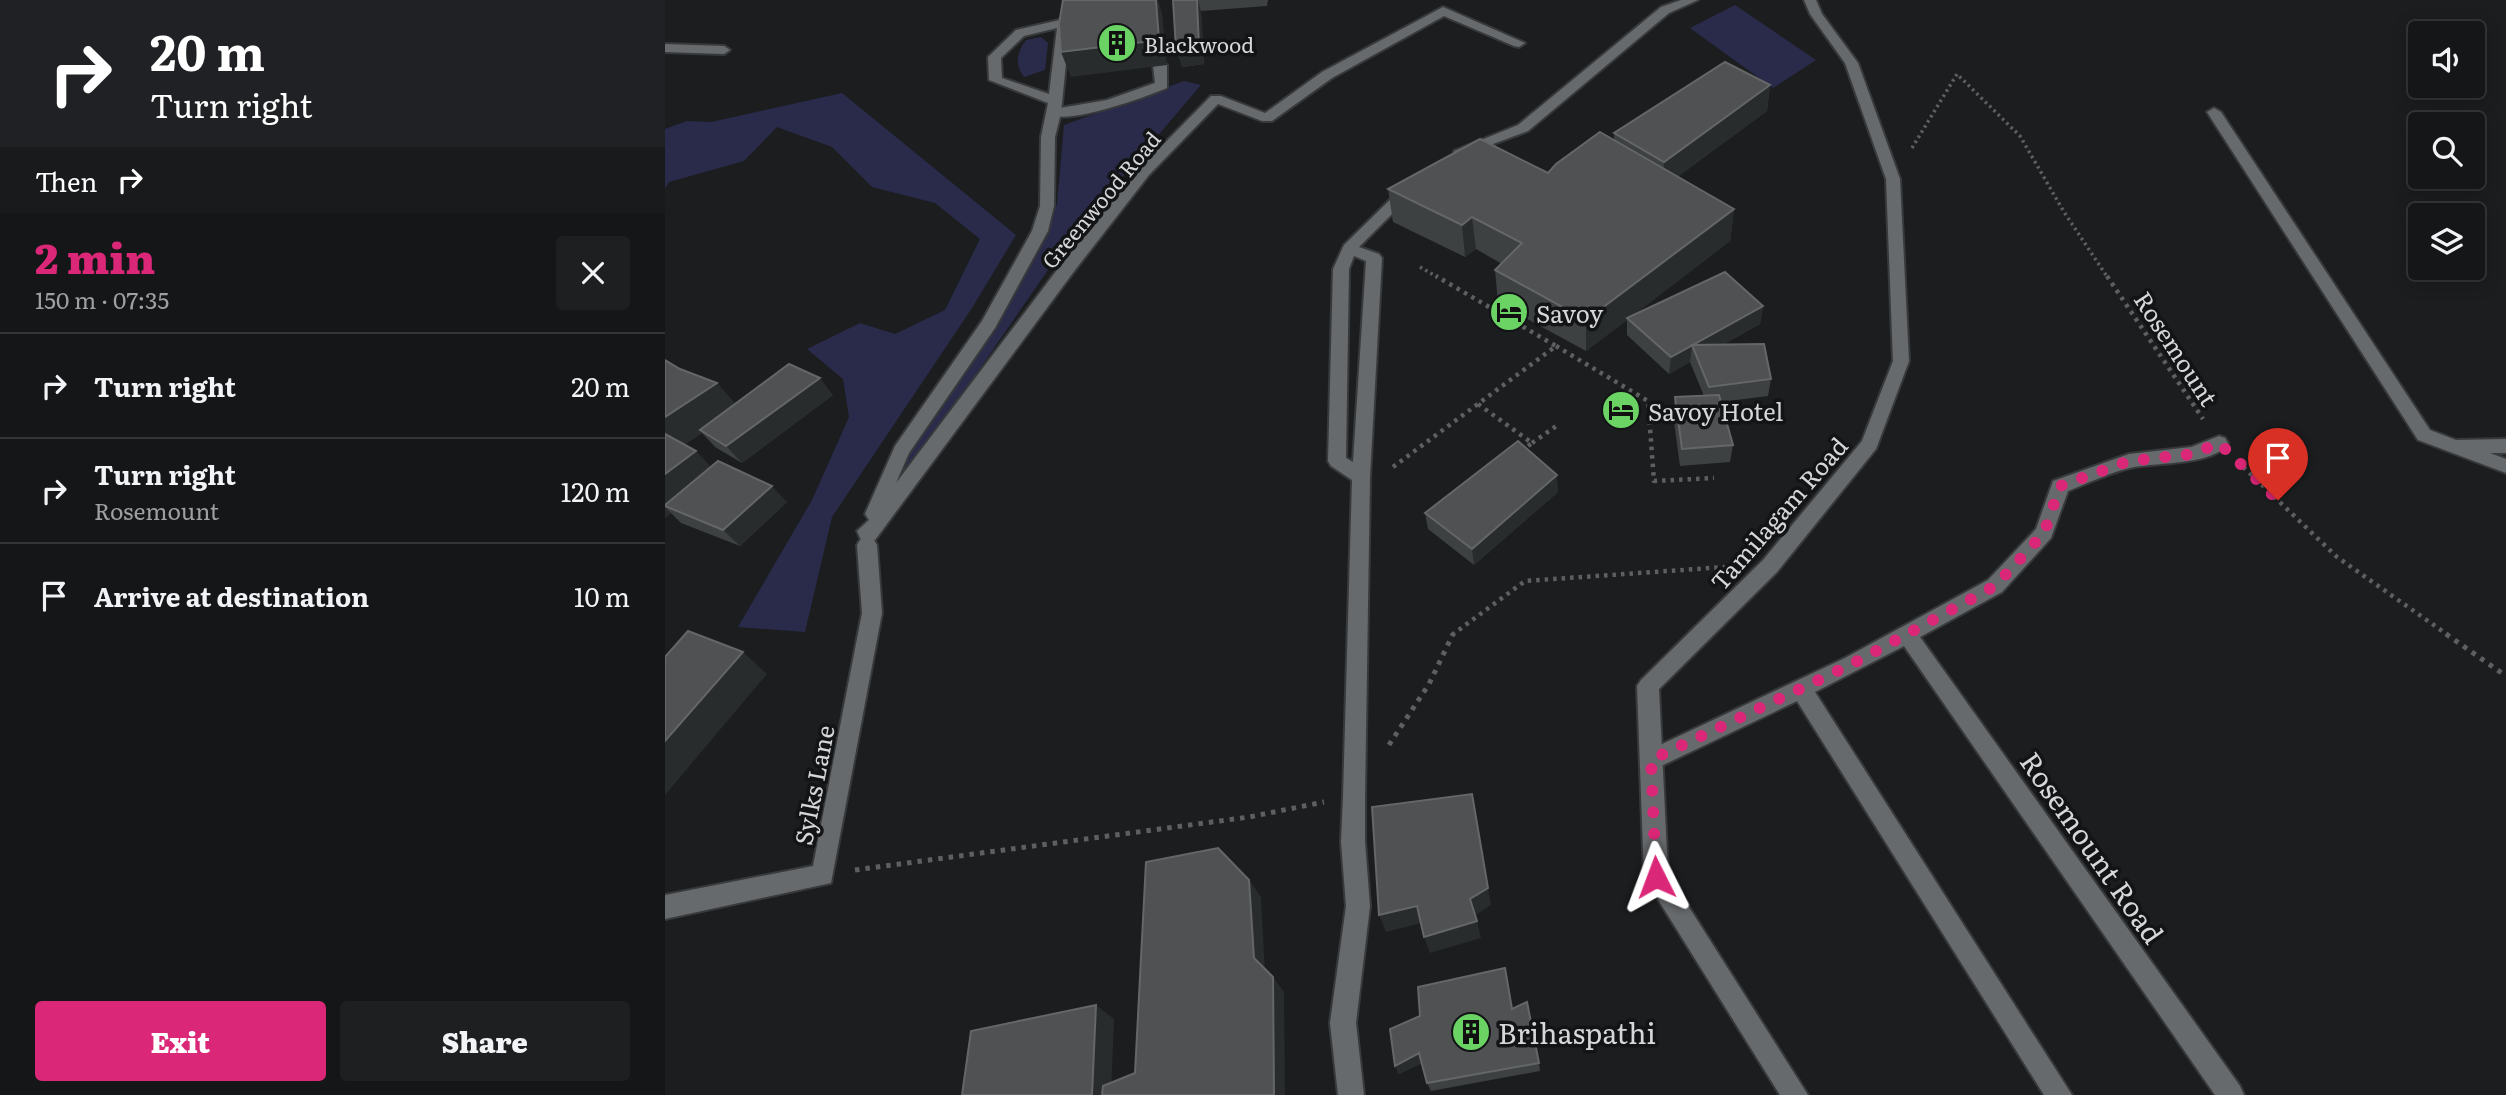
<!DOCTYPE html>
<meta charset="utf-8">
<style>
body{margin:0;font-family:Literata,serif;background:#1d1f20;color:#f1f3f6;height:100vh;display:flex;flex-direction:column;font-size:26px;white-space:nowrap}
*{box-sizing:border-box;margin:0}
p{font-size:23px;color:#9d9fa1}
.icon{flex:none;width:38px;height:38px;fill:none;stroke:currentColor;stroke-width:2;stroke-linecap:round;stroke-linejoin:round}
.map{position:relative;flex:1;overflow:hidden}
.sheet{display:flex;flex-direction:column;background:#141617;width:665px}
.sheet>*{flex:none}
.guide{background:#202124;color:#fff;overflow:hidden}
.controls{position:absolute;left:1743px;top:21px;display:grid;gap:14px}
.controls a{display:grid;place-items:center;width:77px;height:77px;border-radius:7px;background:#141617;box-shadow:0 4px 18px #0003,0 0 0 2px #333536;font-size:35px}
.pin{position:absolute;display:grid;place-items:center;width:60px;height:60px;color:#fff;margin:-72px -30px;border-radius:50% 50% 50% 0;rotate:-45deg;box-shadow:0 0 7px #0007}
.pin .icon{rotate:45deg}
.me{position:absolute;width:77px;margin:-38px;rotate:357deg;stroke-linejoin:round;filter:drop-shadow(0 0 5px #0008)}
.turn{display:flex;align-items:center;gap:24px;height:147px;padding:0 35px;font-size:32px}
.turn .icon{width:91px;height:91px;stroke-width:2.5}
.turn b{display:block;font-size:49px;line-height:60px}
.then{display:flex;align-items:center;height:66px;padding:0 35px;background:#0003;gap:14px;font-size:26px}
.round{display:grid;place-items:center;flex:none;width:74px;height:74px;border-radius:7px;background:#1d1f20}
.head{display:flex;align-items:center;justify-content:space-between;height:119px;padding:0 35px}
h1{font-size:42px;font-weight:800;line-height:52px;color:#db2777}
.primary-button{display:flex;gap:14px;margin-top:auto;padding:14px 35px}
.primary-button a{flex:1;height:80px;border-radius:7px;background:#db2777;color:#fff;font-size:28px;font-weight:800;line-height:80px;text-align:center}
.primary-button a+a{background:#1d1f20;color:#f1f3f6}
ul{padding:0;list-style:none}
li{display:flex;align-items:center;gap:21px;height:105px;padding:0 35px;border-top:2px solid #333536}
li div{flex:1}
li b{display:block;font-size:26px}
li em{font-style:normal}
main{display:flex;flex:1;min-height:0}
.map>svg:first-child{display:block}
</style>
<main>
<section class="sheet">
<div class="guide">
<div class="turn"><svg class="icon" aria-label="right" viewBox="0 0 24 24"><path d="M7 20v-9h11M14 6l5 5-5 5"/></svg><div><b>20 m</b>Turn right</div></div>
<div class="then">Then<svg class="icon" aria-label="right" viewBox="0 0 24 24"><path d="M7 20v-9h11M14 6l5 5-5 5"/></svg></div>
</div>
<div class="head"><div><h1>2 min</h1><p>150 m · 07:35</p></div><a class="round"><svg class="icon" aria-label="close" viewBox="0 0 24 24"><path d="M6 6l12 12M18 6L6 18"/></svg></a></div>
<ul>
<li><svg class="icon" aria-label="right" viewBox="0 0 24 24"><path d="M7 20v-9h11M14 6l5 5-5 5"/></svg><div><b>Turn right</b></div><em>20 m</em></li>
<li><svg class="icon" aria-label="right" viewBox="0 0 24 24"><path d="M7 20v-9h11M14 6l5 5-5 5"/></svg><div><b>Turn right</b><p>Rosemount</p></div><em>120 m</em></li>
<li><svg class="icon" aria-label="arrive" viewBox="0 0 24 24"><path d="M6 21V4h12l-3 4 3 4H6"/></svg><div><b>Arrive at destination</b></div><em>10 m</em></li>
</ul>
<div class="primary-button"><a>Exit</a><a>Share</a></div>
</section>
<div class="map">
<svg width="1841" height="1095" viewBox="0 0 1841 1095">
<rect width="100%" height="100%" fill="#1b1d1f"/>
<!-- green -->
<g fill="#2a2b4b">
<path d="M1070 5 1151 60 1108 88 1025 28Z"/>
<path d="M376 37 383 43 380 70 359 77C349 63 352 53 361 40Z"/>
<path d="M519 81 536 85 403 241 222 503 219 495 379 233 392 204 399 125Z"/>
<path d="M177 93 351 235 307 308 167 517 140 632 73 627 147 500 184 417 178 379 142 349 195 323 230 334 280 310 315 239 270 203 207 187 167 147 112 127 79 161 4 182 0 189V129L22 121 46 122Z"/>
</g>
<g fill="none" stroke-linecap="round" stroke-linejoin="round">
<defs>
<path id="service" d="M778 7 860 43 854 47 849 46 779 16 667 78 607 121H597L553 104 484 175 410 270 210 540 203 543 196 540 192 531 204 520 200 514 230 446 317 321 367 231 375 206 376 137 383 103 324 80 323 57 351 30 399 19 405 23 396 113 390 137 389 206 383 231 330 328 244 453 231 483 398 262 474 169 546 96H556L600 113 657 72ZM392 28 384 94 337 78 336 58 359 36Z"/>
<g id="minor">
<path d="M1016 0H1033L1004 13 863 131 801 154H791L789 151 853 125 996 7Z"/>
<path d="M0 44 59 46 65 50 59 54 0 52Z"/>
<path d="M495 61 502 65V88C481 97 399 127 382 113L389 109 442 100 490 83 488 65Z"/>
<path d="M1549 108 1556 112 1765 430 1791 440 1841 439V453H1825L1841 459V473L1753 440 1542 112Z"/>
<path d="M743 186 748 187 750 190 748 193 694 247 714 254 717 258 705 477 700 797 697 804 689 807 681 804 678 797 687 480 666 466 663 461 668 269 679 245 738 187ZM689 256 701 261 688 462 681 458 684 269Z"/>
<path d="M1554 436 1560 438 1563 443C1550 466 1488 462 1465 468 1444 473 1423 483 1403 491L1386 538 1337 592 1255 637 1575 1086 1579 1095H1550L1239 646 1150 692 1407 1095H1379L1132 701 994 767 986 770 978 767 975 760 978 753 1180 658 1323 580 1371 529 1388 481 1464 454 1526 447Z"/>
<path d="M202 537 209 540 212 545 217 613 166 883 0 919V895L148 866 197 613 192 545 195 540Z"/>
</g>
<g id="tertiary">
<path d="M1139 0H1151L1157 14 1193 63 1235 179 1244 361 1211 449 1112 572 994 689 1003 874 1143 1095H1115L979 877 972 686 976 680 1098 560 1197 441 1228 361 1221 179 1180 63 1145 14Z"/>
<path d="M689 787 697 790 700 797V842L705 906 691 1023 699 1095H673L665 1023 681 906 676 842 678 797 681 790Z"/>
</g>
</defs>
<!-- service casing -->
<use href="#service" stroke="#38393b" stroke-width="4"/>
<!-- minor casing -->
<use href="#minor" stroke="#38393b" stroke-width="4"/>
<!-- tertiary casing -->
<use href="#tertiary" stroke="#38393b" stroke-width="4"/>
<!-- path-far2 -->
<g stroke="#5d5f60" stroke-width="3.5" stroke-dasharray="2.5 3.5" stroke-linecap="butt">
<path d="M1247 148 1292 74 1355 136 1399 212 1443 278"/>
<path d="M755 267 774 278"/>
</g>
<!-- path-far1 -->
<g stroke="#5d5f60" stroke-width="4.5" stroke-dasharray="3.5 5" stroke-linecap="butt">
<path d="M1442 276 1538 419"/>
<path d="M891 346 983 401 989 481 1049 478"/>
<path d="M813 404 867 443 859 449"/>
<path d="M867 443 894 424"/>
<path d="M1572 461 1672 557 1783 635"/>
<path d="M728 467 891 346 771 276"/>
<path d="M787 635 860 581 1060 567"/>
</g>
<!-- path -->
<g stroke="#5d5f60" stroke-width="5" stroke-dasharray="4.5 6" stroke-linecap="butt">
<path d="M1781 634 1841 676"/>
<path d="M724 745 764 684 788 634"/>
<path d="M190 870 584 817 659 802"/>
</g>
<!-- service -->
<use href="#service" fill="#676a6c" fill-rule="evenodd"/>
<!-- minor -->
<use href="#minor" fill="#676a6c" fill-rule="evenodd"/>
<!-- tertiary -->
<use href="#tertiary" fill="#676a6c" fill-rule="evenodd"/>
</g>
<!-- wall -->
<g fill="#3e4142">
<path d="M508 0H603L602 6 536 11 539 64 517 67Z"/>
<path d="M1105 85 1102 111 1012 177 1069 209 1065 241 969 314 1098 306 1095 324 1059 344 1106 379 1103 396 1056 402 1068 445 1065 462 1015 466 1008 415 1010 397 1039 396 1025 362 1004 374 962 335V320L921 351 833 303 830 270 837 264 811 249 800 257 728 222 723 189 883 173 949 140V133Z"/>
<path d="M0 360 15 369 52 383 70 404 168 395 77 463 50 447 37 433 20 444 46 467 122 502 75 546 16 523 6 513 0 518Z"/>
<path d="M893 492 809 565 763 529 760 513Z"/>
<path d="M847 1008 874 1063 875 1071 766 1091 762 1083 757 1063 734 1074 730 1066Z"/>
</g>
<!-- shaded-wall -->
<g fill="#292c2d">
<path d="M491 0H493L497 13 502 65 406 77 396 52Z"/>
<path d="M532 0H533L536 11 539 64 517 67 511 49Z"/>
<path d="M1105 85 1102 111 998 187 999 162Z"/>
<path d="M1069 209 1065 241 964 319 962 318V320L921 351V320Z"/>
<path d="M807 217 811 249 800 257 797 225Z"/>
<path d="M1098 306 1095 324 1033 358 1027 345 1025 362 1004 374 1006 357 1027 345Z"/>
<path d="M155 378 168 395 77 463 61 446Z"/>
<path d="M52 383 74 408 35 430 37 433 10 451 0 440V417Z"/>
<path d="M31 451 54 475 0 507V474Z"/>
<path d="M892 475 893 492 809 565 807 549Z"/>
<path d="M107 486 122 502 75 546 58 530Z"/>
<path d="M0 507 6 513 0 518Z"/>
<path d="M78 652 102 674 0 795V741Z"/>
<path d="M807 794 826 905 809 916 805 899Z"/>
<path d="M584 880 596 897 600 973 589 958Z"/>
<path d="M752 906 757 923 721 932 714 915Z"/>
<path d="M812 921 816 938 765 953 759 937Z"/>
<path d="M608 977 619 992 620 1095H609Z"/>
<path d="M431 1005 449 1019 446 1095H427Z"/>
<path d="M754 1053 758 1062 734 1074 730 1066Z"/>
</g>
<!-- building -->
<g fill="#4f5152" stroke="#646667" stroke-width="2">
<path d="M398 0H491L494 40 396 52 394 24Z"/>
<path d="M508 0H532L534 47 511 49Z"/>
<path d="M1060 62 1105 85 999 162 949 133Z"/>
<path d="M935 132 1069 209 921 320 830 270 857 243 807 217 797 225 723 189 815 139 883 173 891 164Z"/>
<path d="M1060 272 1098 306 1006 357 962 318Z"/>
<path d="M1099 344 1106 379 1044 387 1027 345Z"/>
<path d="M0 360 15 369 52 383 0 417Z"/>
<path d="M124 364 155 378 61 446 35 430Z"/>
<path d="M1054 395 1068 445 1017 449 1010 397Z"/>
<path d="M0 434 31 451 0 474Z"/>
<path d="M853 441 892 475 807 549 760 513Z"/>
<path d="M53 461 107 486 58 530 0 506V505Z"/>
<path d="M23 631 78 652 0 741V657Z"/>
<path d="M807 794 823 888 805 899 812 921 759 937 752 906 714 915 707 807Z"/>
<path d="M553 848 584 880 589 958 608 977 609 1095H437L438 1086 470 1073 481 862Z"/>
<path d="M840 968 847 1009 862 1002 874 1063 762 1083 754 1053 730 1066 725 1029 755 1016 753 987Z"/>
<path d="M431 1005 427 1095H297L306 1031Z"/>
</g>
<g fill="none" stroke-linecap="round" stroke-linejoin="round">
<!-- route -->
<path stroke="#db2777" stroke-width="12" stroke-dasharray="0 21.6" d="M991 877 986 760 1187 664 1330 586 1379 533 1395 486 1464 461 1528 454 1554 443 1613 500"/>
</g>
<!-- icons -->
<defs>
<symbol id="building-disc" viewBox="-11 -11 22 22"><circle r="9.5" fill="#6ad364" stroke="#121415"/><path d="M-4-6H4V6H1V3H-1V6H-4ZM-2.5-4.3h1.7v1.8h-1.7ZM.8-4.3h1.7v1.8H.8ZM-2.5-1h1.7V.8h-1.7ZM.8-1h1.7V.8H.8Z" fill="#111"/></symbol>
<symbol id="hotel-disc" viewBox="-11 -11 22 22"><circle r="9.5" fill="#6ad364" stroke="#121415"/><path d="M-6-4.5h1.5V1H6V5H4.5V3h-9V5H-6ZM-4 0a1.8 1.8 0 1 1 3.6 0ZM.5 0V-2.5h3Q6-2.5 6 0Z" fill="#111"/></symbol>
</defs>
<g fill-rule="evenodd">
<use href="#building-disc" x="430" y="21" width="44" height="44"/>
<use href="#hotel-disc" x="822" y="290" width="44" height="44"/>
<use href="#hotel-disc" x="934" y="388" width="44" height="44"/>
<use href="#building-disc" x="784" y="1010" width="44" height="44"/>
</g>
<g text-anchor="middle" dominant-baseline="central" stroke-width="7" stroke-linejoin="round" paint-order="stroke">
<!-- far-poi labels -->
<g font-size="21" fill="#d6d7d8" stroke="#121415" text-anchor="start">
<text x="479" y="43">Blackwood</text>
</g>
<!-- far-street labels -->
<g font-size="21" fill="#d6d7d8" stroke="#121415">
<text transform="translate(435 199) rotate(-50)">Greenwood Road</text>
</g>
<!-- poi labels -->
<g font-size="24" fill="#d6d7d8" stroke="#121415" text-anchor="start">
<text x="871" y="312">Savoy</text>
<text x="983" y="410">Savoy Hotel</text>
</g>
<!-- street labels -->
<g font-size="24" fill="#d6d7d8" stroke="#121415">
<text transform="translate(1512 348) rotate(57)">Rosemount</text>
<text transform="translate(1113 513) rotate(-49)">Tamilagam Road</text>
<text transform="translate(148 785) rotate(-79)">Sylks Lane</text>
</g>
<!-- near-street labels -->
<g font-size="28" fill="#d6d7d8" stroke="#121415">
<text transform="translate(1428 847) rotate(55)">Rosemount Road</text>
</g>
<!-- near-poi labels -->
<g font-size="28" fill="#d6d7d8" stroke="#121415" text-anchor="start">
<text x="833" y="1032">Brihaspathi</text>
</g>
</g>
</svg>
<div class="controls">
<a><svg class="icon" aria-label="sound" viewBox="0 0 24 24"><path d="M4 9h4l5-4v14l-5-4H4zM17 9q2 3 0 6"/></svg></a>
<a><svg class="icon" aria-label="search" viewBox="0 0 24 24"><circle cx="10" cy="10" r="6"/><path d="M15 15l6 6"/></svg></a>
<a><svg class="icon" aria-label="layers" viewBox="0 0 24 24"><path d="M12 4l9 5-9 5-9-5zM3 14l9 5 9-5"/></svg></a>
</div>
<div class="pin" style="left:1613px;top:500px;background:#d93025"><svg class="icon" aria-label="arrive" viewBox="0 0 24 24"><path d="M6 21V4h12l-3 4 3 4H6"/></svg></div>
<svg class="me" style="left:991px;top:877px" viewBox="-20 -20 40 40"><path d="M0-17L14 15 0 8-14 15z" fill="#db2777" stroke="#fff" stroke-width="4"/></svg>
</div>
</main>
